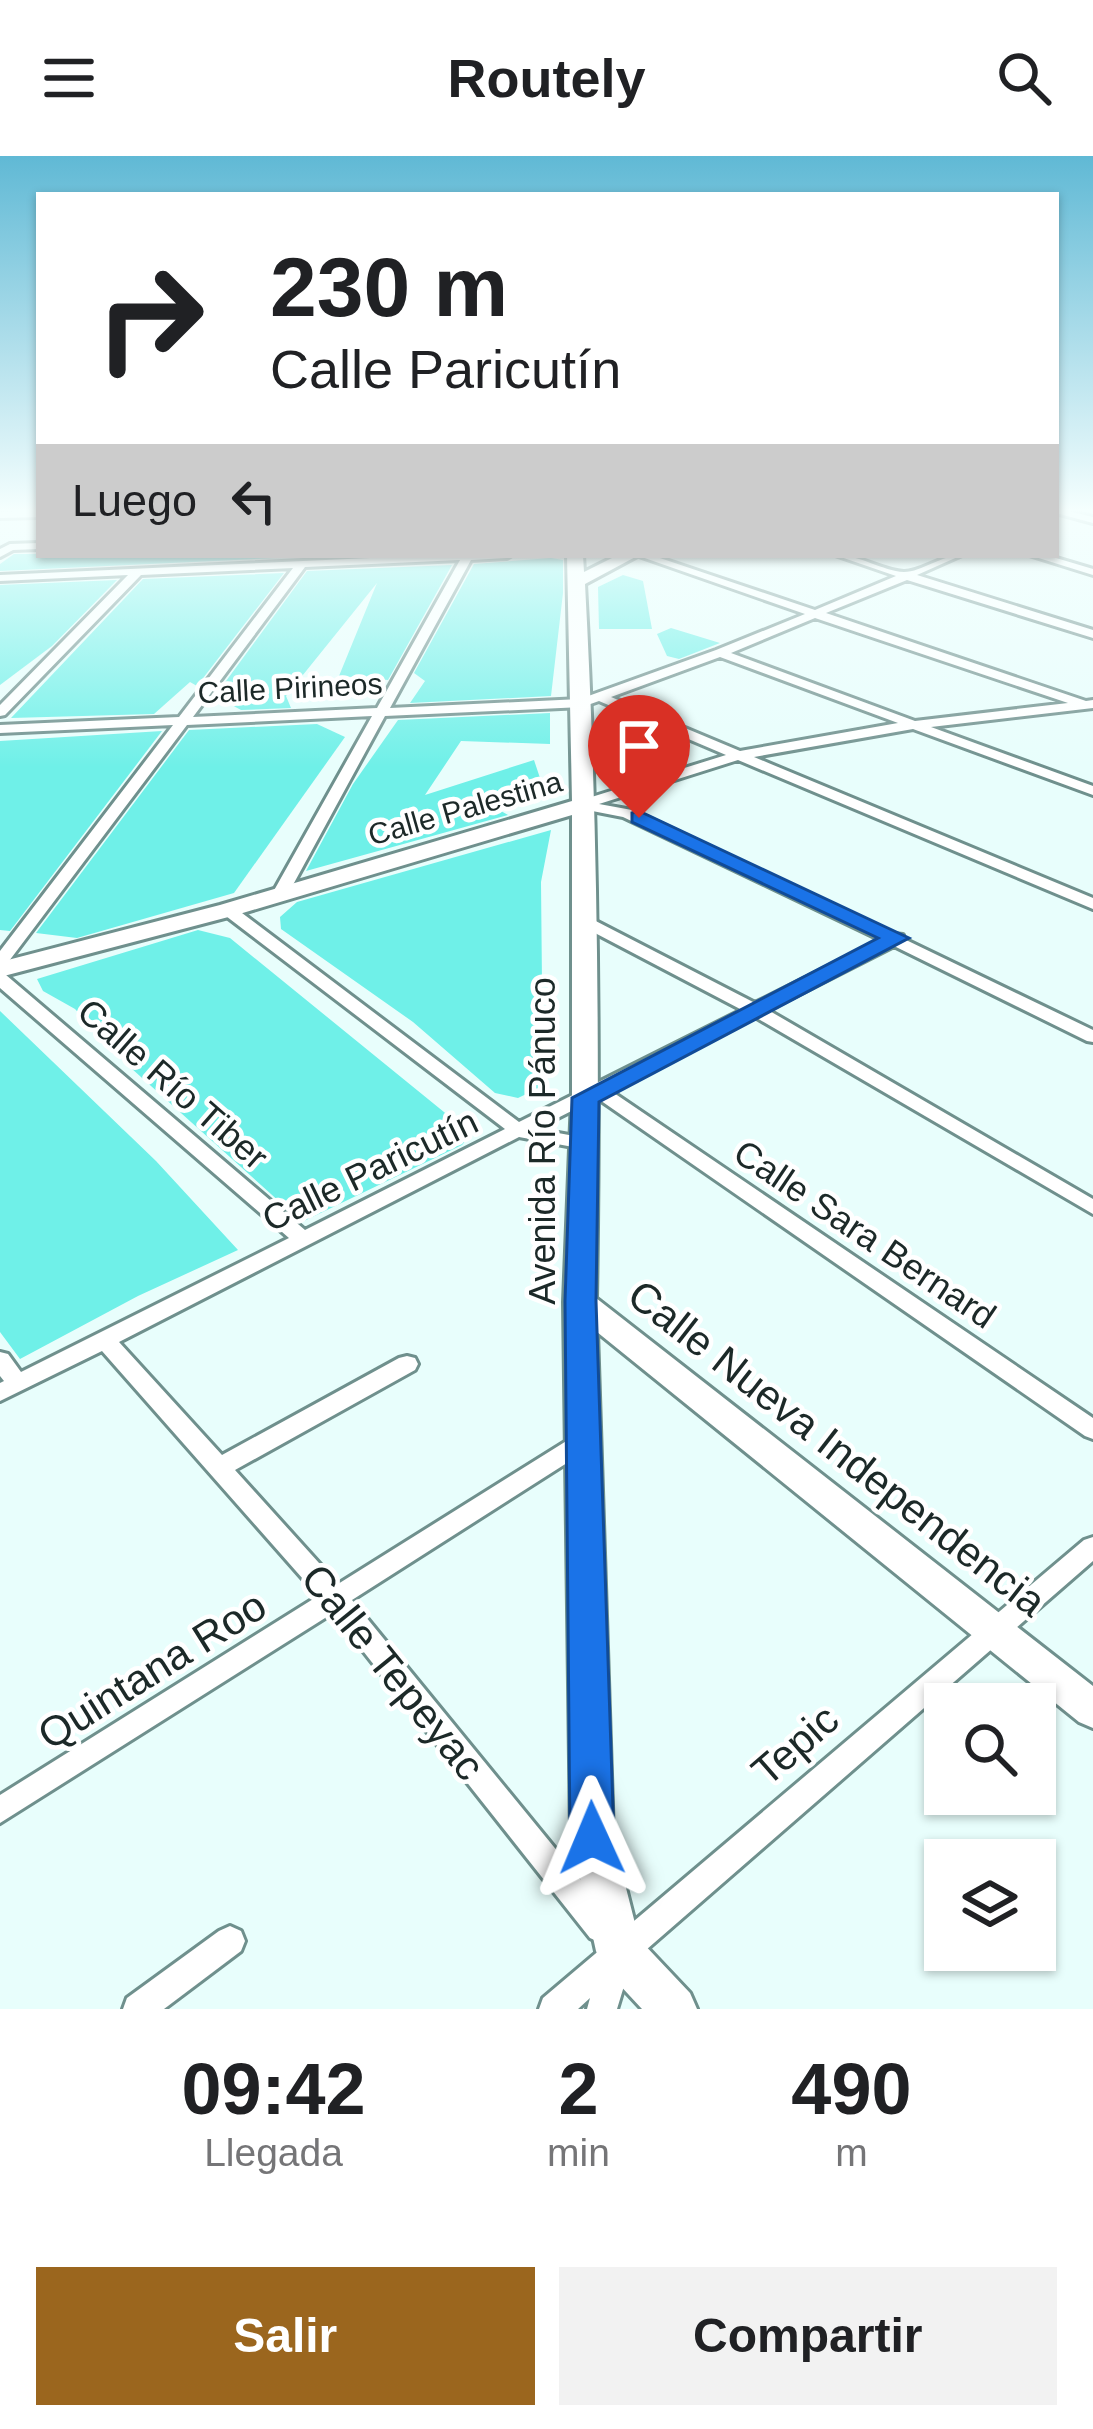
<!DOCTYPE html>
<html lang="es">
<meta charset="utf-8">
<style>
body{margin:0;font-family:Helvetica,sans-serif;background:#f2f2f2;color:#202124;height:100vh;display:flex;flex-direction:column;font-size:45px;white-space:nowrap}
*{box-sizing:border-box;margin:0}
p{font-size:39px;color:#757577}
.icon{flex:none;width:66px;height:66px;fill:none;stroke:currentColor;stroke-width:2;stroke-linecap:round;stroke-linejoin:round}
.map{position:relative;height:1853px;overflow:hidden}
.drawer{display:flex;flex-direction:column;background:#fff;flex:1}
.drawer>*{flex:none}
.hud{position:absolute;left:36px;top:36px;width:1023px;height:366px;border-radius:0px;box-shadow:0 3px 9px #0004;background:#fff;color:#202124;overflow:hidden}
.tools{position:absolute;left:924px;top:1527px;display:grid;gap:24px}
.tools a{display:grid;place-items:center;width:132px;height:132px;border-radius:0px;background:#fff;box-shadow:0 3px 9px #0004;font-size:60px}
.pin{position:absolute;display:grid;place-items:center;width:102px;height:102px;color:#fff;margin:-123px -51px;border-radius:50% 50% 50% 0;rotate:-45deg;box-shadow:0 0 12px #0007}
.pin .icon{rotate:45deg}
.me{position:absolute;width:132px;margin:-66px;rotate:359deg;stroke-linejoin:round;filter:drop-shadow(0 0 9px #0008)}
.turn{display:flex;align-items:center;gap:42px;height:252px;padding:0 36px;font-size:54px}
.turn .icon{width:156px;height:156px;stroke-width:2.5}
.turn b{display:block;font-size:84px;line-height:102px}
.then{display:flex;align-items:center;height:114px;padding:0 36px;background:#0003;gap:24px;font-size:45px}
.eta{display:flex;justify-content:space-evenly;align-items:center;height:204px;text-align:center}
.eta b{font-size:72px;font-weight:800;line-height:84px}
.cta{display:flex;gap:24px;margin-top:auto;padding:24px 36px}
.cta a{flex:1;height:138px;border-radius:0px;background:#9b661e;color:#fff;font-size:48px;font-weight:800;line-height:138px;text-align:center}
.cta a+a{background:#f2f2f2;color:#202124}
header{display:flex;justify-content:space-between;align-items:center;height:156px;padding:0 36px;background:#fff;font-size:54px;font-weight:800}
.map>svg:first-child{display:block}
</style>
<header><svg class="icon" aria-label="menu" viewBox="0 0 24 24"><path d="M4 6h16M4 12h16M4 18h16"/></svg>Routely<svg class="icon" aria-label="search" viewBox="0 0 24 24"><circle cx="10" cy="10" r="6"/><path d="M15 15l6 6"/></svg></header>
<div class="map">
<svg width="1093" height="1853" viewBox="0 0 1093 1853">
<rect width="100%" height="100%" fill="#e8fefc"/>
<!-- building -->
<g fill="#6ff0e8">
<path d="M14 398H39L338 399 0 415V408Z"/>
<path d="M551 402 563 404V437L551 540 410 547 425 525 414 517 474 408Z"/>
<path d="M452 409 388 524 339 520 377 427 286 540 291 552 241 554 215 540 307 415Z"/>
<path d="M284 417 197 530 190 526 154 558 11 562 143 423Z"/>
<path d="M623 419 643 425 652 473H599L598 431Z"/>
<path d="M117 424 52 490 0 529V429Z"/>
<path d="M671 472 720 487 679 503 667 500 657 478Z"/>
<path d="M550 557V588L461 585 425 639 534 604 543 631 494 651 508 659 306 715 353 628 398 564Z"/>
<path d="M317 568 345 581 234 737 77 782 36 777 189 574Z"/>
<path d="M162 575 10 775 0 774V585Z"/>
<path d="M551 674 541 726 543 930 518 942 495 937 413 866 281 773 280 761 297 746Z"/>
<path d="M198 774 230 782 471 978 462 989 302 1066 131 912 75 853 43 835 37 823Z"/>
<path d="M0 855 156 1005 238 1094 138 1140 20 1203 0 1176Z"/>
</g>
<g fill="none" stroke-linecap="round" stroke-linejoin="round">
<defs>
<g id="street">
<path d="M1056 352 1093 361V367L1056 357Z"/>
<path d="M39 355V361L0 362V356Z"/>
<path d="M39 387V393L13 394 0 401V393L10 388Z"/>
<path d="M436 399H512L507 402 471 404 390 552 580 543 716 494 805 458 636 399H651L815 454 896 420 835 399C861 399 882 415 904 416 922 416 941 399 962 399L917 419 1093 474V482L907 424 826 457 1086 545 1093 544V552L931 571 1093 630V639L913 573 754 601 1093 742V753L738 604 599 648 632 654 894 778 903 779 904 783 1093 874V886L1087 885 894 790 768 854 1093 1043V1058L755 861 611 935 1093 1262V1283L1085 1280 597 942 536 973 591 983 593 987 591 991 584 993 519 981 119 1186 222 1299 399 1202 407 1200 415 1202 418 1208 415 1214 235 1314 338 1428 576 1279 584 1276 592 1279 596 1285 592 1291 352 1444 612 1762 616 1772 612 1782 601 1787 590 1782 333 1457 0 1667V1639L318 1440 102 1195 0 1245V1227L4 1225 0 1220V1196L8 1198 21 1216 289 1082 0 832V818L6 819 305 1074 505 973 222 757 220 754 222 751H234L519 966 742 854 574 766 572 763 574 760H586L755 847 881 784 623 661 577 652 575 649 582 644 726 599 599 545 582 551 385 560 288 738 280 743 272 738 372 560 187 569 6 809 0 811V795L173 569 0 577V569L179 561 293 412 141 419 5 559 0 560V549L128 419 0 425V419ZM460 404 377 552 193 561 305 411ZM815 462 1068 547 915 565 731 497ZM720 501 898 567 740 595 611 541Z"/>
<path d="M1029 399H1046L1093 413V419Z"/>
<path d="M1093 1381V1405L631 1807 617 1853H587L590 1842 578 1853H539L543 1842 1084 1384Z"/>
<path d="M230 1770 241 1775 245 1785 241 1795 164 1853H123L127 1842 219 1775Z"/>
</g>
<path id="secondary" d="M567 399H583L584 416 618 399H639L585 428C598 666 600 904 596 1142L1093 1530V1572L1079 1566 597 1176 613 1681 639 1783 690 1837 697 1853H642L603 1811 596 1795 571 1681 564 1146 572 942V659L236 759 0 821V806L220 749 572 645Z"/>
</defs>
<!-- street casing -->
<use href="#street" stroke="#6f908d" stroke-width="6"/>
<!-- secondary casing -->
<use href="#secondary" stroke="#6f908d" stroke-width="6"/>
<!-- street -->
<use href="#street" fill="#fff" fill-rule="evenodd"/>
<!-- secondary -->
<use href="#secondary" fill="#fff" fill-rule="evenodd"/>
</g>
<!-- sky -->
<linearGradient id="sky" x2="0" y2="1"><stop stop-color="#60b9d5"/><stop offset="0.58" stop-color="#f5fffe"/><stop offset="1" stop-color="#f5fffe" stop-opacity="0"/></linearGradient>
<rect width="1093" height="611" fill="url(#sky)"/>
<!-- route -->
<path fill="#1a73e8" stroke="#114b97" stroke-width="3" d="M639 655 909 782 599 946 596 1145 614 1682 607 1696 592 1702 577 1696 570 1682 565 1145 572 942 878 782 632 666V657Z"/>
<g text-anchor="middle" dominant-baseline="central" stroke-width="9" stroke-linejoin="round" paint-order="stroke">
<!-- far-street labels -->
<g font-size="30" fill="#1c2928" stroke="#fff">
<text transform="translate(290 532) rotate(-3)">Calle Pirineos</text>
<text transform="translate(465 652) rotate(-16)">Calle Palestina</text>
</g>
<!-- street labels -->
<g font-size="36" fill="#1c2928" stroke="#fff">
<text transform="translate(173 928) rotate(41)">Calle Río Tiber</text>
<text transform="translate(542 985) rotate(-90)">Avenida Río Pánuco</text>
<text transform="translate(370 1014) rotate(-26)">Calle Paricutín</text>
<text transform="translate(865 1078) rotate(34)">Calle Sara Bernard</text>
</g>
<!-- near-street labels -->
<g font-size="42" fill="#1c2928" stroke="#fff">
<text transform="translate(837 1292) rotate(38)">Calle Nueva Independencia</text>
<text transform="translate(152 1514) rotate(-32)">Quintana Roo</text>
<text transform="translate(393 1516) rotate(51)">Calle Tepeyac</text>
<text transform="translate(795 1589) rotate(-41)">Tepic</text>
</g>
</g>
</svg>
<div class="tools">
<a><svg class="icon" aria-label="search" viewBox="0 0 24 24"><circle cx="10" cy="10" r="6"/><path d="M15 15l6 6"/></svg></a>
<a><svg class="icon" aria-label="layers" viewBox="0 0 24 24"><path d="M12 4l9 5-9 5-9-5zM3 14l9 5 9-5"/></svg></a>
</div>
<div class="pin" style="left:639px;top:662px;background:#d93025"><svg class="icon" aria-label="arrive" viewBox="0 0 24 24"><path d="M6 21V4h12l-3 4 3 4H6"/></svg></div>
<svg class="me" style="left:592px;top:1682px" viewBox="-20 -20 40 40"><path d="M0-17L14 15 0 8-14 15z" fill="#1a73e8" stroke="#fff" stroke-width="4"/></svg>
<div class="hud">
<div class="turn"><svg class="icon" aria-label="right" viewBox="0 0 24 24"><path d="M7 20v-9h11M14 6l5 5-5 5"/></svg><div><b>230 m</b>Calle Paricutín</div></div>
<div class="then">Luego<svg class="icon" aria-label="left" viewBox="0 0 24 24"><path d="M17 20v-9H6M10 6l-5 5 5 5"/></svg></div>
</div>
</div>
<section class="drawer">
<div class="eta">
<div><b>09:42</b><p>Llegada</p></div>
<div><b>2</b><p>min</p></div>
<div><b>490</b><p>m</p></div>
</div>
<div class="cta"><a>Salir</a><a>Compartir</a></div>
</section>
